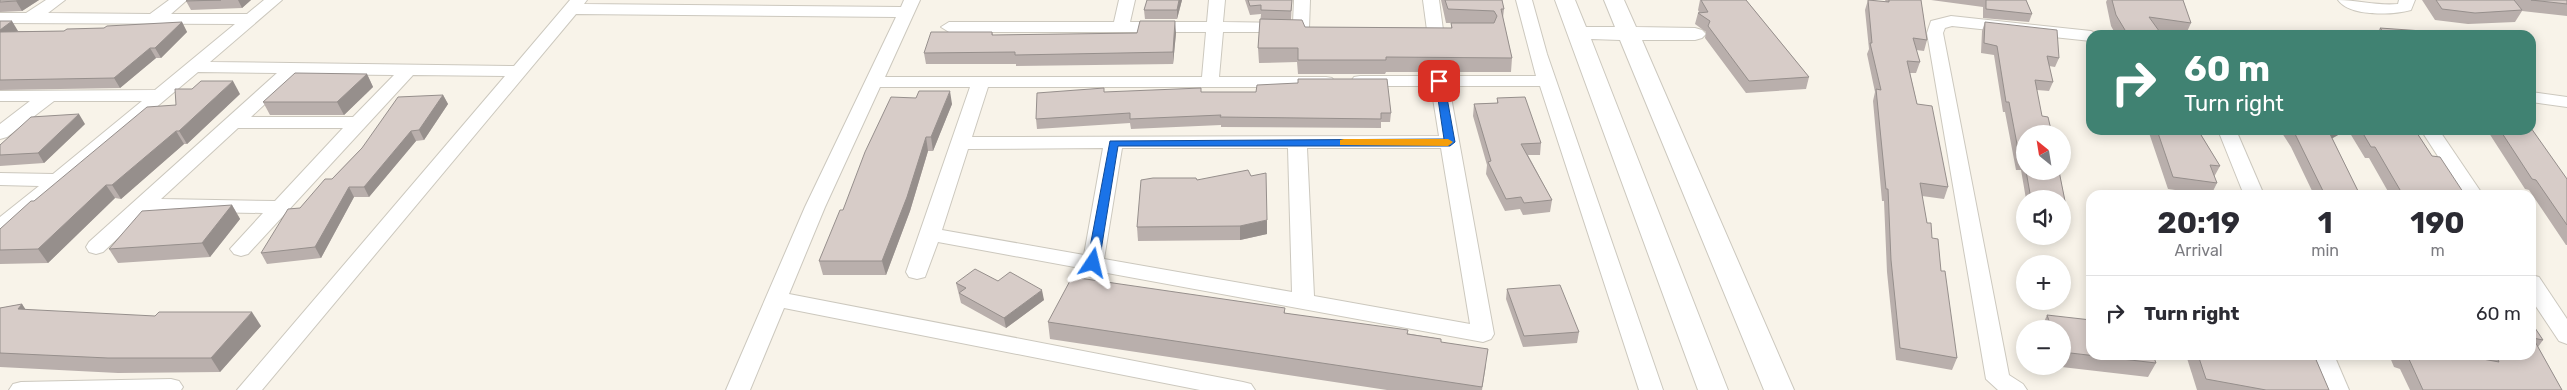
<!DOCTYPE html>
<meta charset="utf-8">
<style>
body{margin:0;font-family:Rubik,sans-serif;background:#f7f7f7;color:#2b2b33;height:100vh;display:flex;flex-direction:column;font-size:19px;white-space:nowrap}
*{box-sizing:border-box;margin:0}
p{font-size:16px;color:#7c7c81}
.icon{flex:none;width:28px;height:28px;fill:none;stroke:currentColor;stroke-width:2;stroke-linecap:round;stroke-linejoin:round}
.map{position:relative;flex:1;overflow:hidden}
.drawer{position:absolute;left:2086px;top:190px;width:450px;height:170px;display:flex;flex-direction:column;background:#fff;border-radius:15px;box-shadow:0 2px 12px #0003}
.drawer>*{flex:none}
.guide{position:absolute;left:2086px;top:30px;width:450px;height:105px;border-radius:15px;box-shadow:0 2px 12px #0003;background:#408272;color:#fff;overflow:hidden}
.needle{width:32px;rotate:330deg}
.tools{position:absolute;left:2016px;top:125px;display:grid;gap:10px}
.tools a{display:grid;place-items:center;width:55px;height:55px;border-radius:50%;background:#fff;box-shadow:0 2px 12px #0003;font-size:25px}
.pin{position:absolute;display:grid;place-items:center;width:42px;height:42px;color:#fff;margin:-21px;border-radius:10px;box-shadow:0 2px 8px #0006}
.me{position:absolute;width:55px;margin:-28px;rotate:10deg;stroke-linejoin:round;filter:drop-shadow(0 0 4px #0008)}
.turn{display:flex;align-items:center;gap:18px;height:105px;padding:0 15px;font-size:22px}
.turn .icon{width:65px;height:65px;stroke-width:2.5}
.turn b{display:block;font-size:35px;line-height:42px}
.eta{display:flex;justify-content:space-evenly;align-items:center;height:85px;text-align:center}
.eta b{font-size:30px;font-weight:700;line-height:35px}
ul{padding:0;list-style:none}
li{display:flex;align-items:center;gap:15px;height:75px;padding:0 15px;border-top:1px solid #e1e1e2}
li div{flex:1}
li b{display:block;font-size:19px}
li em{font-style:normal}
.map>svg:first-child{display:block}
</style>
<div class="map">
<svg width="2567" height="390" viewBox="0 0 2567 390">
<rect width="100%" height="100%" fill="#f8f3e9"/>
<g fill="none" stroke-linecap="round" stroke-linejoin="round">
<defs>
<g id="minor">
<path d="M46 0H65L48 13 150 14 169 0H187L171 14H247L264 0H282L210 62 514 66 570 0H587L584 4 901 7 904 0H920L885 77H1202L1206 32H949L941 27 949 22H1114L1119 0H1135L1130 22H1207L1209 0H1225L1223 22 1293 23 1294 0H1310L1309 28 1307 32 1301 33 1294 30 1287 32H1223L1219 77H1326L1332 78 1335 82 1332 86 1326 87H988L972 137 1439 136 1431 86H1360L1354 85 1351 81 1354 77 1360 76H1536L1516 0H1532L1547 54 1663 390H1639L1540 86H1449L1494 334 1491 339 1483 342 938 242 925 277 917 279 909 277 906 272 970 87H880L825 207 789 294 1243 382 1251 384 1255 390H1200L784 308 750 390H726L805 207 896 17 576 14 262 390H237L505 76 413 75 248 254 241 256 234 254 230 249 263 213 147 211 103 252 96 254 89 252 86 247 89 242 277 73 198 72 7 233 0 234V217L39 186 0 185V173L53 174 142 101H54L7 137 0 139V124L30 101H0V91L155 90 235 24 0 23V13H26ZM297 74 394 75 353 117H251ZM238 128H343L275 201 161 199ZM1103 148 1084 255 942 230 968 149ZM1122 148H1288L1292 292 1104 259ZM1307 148H1441L1470 324 1314 296Z"/>
<path d="M1423 0H1439L1443 30 1441 34H1429L1427 30Z"/>
<path d="M2338 0C2358 0 2377 6 2398 4L2399 0H2415L2411 10C2393 15 2350 17 2338 0Z"/>
<path d="M1951 16 2091 31 2099 35H2091V41L1952 26 1945 28 1943 33 2009 375 2023 384 2027 390H1998L1986 379 1927 33 1931 21Z"/>
<path d="M2531 92 2567 97V107L2531 102Z"/>
<path d="M2218 130H2236L2264 195H2244Z"/>
<path d="M2421 130H2439L2483 195H2463Z"/>
<path d="M2531 275 2539 277 2567 319V344L2559 341 2531 299Z"/>
<path d="M2310 355H2334L2349 390H2325Z"/>
<path d="M171 379 179 381 183 387 181 390H9L13 384 21 382Z"/>
</g>
<path id="tertiary" d="M1555 0H1575L1586 27H1615L1604 0H1624L1636 27 1695 28 1702 30 1706 34 1702 38 1695 40H1642L1794 390H1764L1620 40 1591 39 1728 390H1698Z"/>
</defs>
<!-- minor casing -->
<use href="#minor" stroke="#ccc8be" stroke-width="2"/>
<!-- tertiary casing -->
<use href="#tertiary" stroke="#ccc8be" stroke-width="2"/>
<!-- minor -->
<use href="#minor" fill="#fff" fill-rule="evenodd"/>
<!-- tertiary -->
<use href="#tertiary" fill="#fff" fill-rule="evenodd"/>
</g>
<!-- wall -->
<g fill="#b9afac">
<path d="M0 0H39L22 11 0 12Z"/>
<path d="M188 0H251L242 8 191 10 186 1Z"/>
<path d="M1147 0H1182L1177 19H1145L1144 10Z"/>
<path d="M1245 0H1292L1291 20 1305 27 1451 28V23H1446L1441 0H1502L1504 9 1503 18 1512 58 1511 72H1386L1385 74H1298L1297 62 1259 63 1258 48 1261 14 1250 15Z"/>
<path d="M1700 0H1746L1809 77 1806 89 1746 93 1705 38 1706 32 1695 24 1698 13 1699 12 1698 10Z"/>
<path d="M1868 0 1886 2 1885 0H1921L1927 40 1924 51 1916 50 1920 62 1916 73H1910L1917 104 1948 187 1944 199 1922 196 1927 223 1941 271 1957 358 1952 370 1896 360 1887 272 1884 201H1882L1873 101 1875 92 1867 54 1869 49 1865 10Z"/>
<path d="M1931 0H2026L2032 14 2029 22 1983 18V7Z"/>
<path d="M2107 0H2183L2191 23 2186 34 2158 30 2162 35H2116L2111 26 2106 2Z"/>
<path d="M2422 0H2567V16L2522 11 2515 22 2468 24 2435 20Z"/>
<path d="M0 21 18 31H64L182 22 187 32 161 58H156L120 88 0 90Z"/>
<path d="M1985 22 2059 58 2055 67 2049 66 2053 82 2049 91 2037 90 2025 134V171H2059L2069 221 2065 231 2062 230V199H2026L2021 170H2016L2005 112H2003L1994 55 1981 53 1982 31Z"/>
<path d="M2380 28 2453 35H2376Z"/>
<path d="M992 32 993 35 1176 33 1173 64 1016 66V64H926L924 53Z"/>
<path d="M367 74 373 87 344 115H270L263 102Z"/>
<path d="M1104 92H1201L1391 113 1390 122H1381V128L1221 127V125L1131 129 1130 123 1037 129 1036 119Z"/>
<path d="M240 94 187 144H184L121 199 115 198 48 263 0 264V229L34 201 176 105Z"/>
<path d="M443 95 448 104 424 140 416 141 369 197H354L321 258 267 264 261 253 300 208 332 179 362 148Z"/>
<path d="M916 98 952 104 933 151H928L910 211 886 275H823L819 261 843 210Z"/>
<path d="M1497 98 1541 143 1540 155H1528L1552 200 1550 212 1523 215 1520 209 1505 211 1486 174 1487 165 1473 116 1474 104 1497 103Z"/>
<path d="M85 124 44 163 0 166V145Z"/>
<path d="M2148 130H2198L2220 166 2214 177 2217 183 2211 195 2168 189Z"/>
<path d="M2280 130H2347L2332 138 2360 195H2314L2291 147Z"/>
<path d="M2348 130H2415L2432 156 2465 195H2390L2369 158H2365Z"/>
<path d="M2487 130H2531L2567 179V245H2566L2529 190 2525 189Z"/>
<path d="M1197 180 1267 234 1240 240 1138 241 1137 227Z"/>
<path d="M232 205 240 219 210 257 118 263 109 249Z"/>
<path d="M998 281 1044 300 1006 328 961 303 956 283Z"/>
<path d="M1507 289 1579 332 1577 343 1523 347 1506 299Z"/>
<path d="M22 304 25 310 261 326 220 372 118 373 0 367V308Z"/>
<path d="M1285 308V313L1441 339V342L1486 365 1482 390H1387L1050 339 1048 322Z"/>
<path d="M2047 315 2156 363 2148 377 2053 366H2062V329H2041Z"/>
<path d="M2531 322 2543 340 2538 347 2562 390H2410L2400 369 2394 367 2389 355H2461L2484 359 2482 355H2531Z"/>
<path d="M2186 355H2314L2329 390H2197Z"/>
</g>
<!-- shaded-wall -->
<g fill="#968f8c">
<path d="M18 0H39L22 11 16 1Z"/>
<path d="M238 0H251L242 8Z"/>
<path d="M1179 0H1182L1177 19V10Z"/>
<path d="M12 21 18 31 0 37V30Z"/>
<path d="M1175 21 1176 33 1173 64V52Z"/>
<path d="M182 22 187 32 161 58 155 48Z"/>
<path d="M150 48 156 58 120 88 114 78Z"/>
<path d="M367 74 373 87 344 115 337 102Z"/>
<path d="M233 81 240 94 187 144 179 131Z"/>
<path d="M950 91 952 104 933 151 931 137Z"/>
<path d="M443 95 448 104 424 140 419 130Z"/>
<path d="M79 114 85 124 44 163 38 153Z"/>
<path d="M2334 130H2347L2324 143 2329 132Z"/>
<path d="M176 131 184 144 121 199 112 185Z"/>
<path d="M411 131 416 141 369 197 364 187Z"/>
<path d="M926 137 928 151 910 211 886 275 882 261Z"/>
<path d="M106 185 115 198 48 263 38 249Z"/>
<path d="M349 187 354 197 321 258 315 247Z"/>
<path d="M232 205 240 219 210 257 202 243Z"/>
<path d="M1267 220V234L1240 240V226Z"/>
<path d="M1042 290 1044 300 1006 328 1004 318Z"/>
<path d="M22 304 32 319 18 309Z"/>
<path d="M252 312 261 326 220 372 211 358Z"/>
</g>
<!-- building -->
<g fill="#d7ccc8" stroke="#968f8c">
<path d="M0 0H18L16 1 0 2Z"/>
<path d="M188 0H221L186 1Z"/>
<path d="M1147 0H1179L1177 10H1144Z"/>
<path d="M1248 0H1292L1291 11 1261 10V5L1250 6Z"/>
<path d="M1445 0H1502L1504 9H1501L1512 58 1386 57V60H1298V48H1258L1260 19 1302 20 1305 27 1452 28 1451 23H1494L1497 16 1494 11 1448 9Z"/>
<path d="M1701 0H1746L1809 77 1749 81 1708 26 1710 21 1698 13 1708 12Z"/>
<path d="M1868 0 1889 2V0H1921L1927 40 1913 38 1920 62 1907 61 1917 104 1932 106 1948 187 1920 183 1927 223H1931L1932 238 1938 239 1941 271H1945L1957 358 1900 348 1891 260 1888 189H1886L1876 89 1881 90 1870 43H1872Z"/>
<path d="M1986 0H2026L2032 14 1986 9Z"/>
<path d="M2112 0H2183L2191 23 2149 17 2162 35H2128L2116 15Z"/>
<path d="M2436 0H2514L2522 10 2475 13 2442 9Z"/>
<path d="M2531 0H2567V4Z"/>
<path d="M0 21H12L0 30Z"/>
<path d="M1140 21H1175L1173 52 1015 55V52L924 53 931 32H992V35L1137 33Z"/>
<path d="M182 22 155 48H150L114 78 0 80V32L64 31 67 29 104 28 107 26Z"/>
<path d="M1985 22 2057 30 2059 58 2047 56 2053 82 2035 80 2042 116 2048 117 2052 134H2025V163L2024 160H2020L2009 102H2006L1997 46 1984 43Z"/>
<path d="M2380 28 2451 33 2453 35H2386Z"/>
<path d="M295 73 367 74 337 102H263Z"/>
<path d="M1298 79H1387L1391 113H1381V119L1220 117 1221 115 1130 119V113L1036 119 1037 93 1104 88V92L1201 88V92H1256L1257 85 1298 83Z"/>
<path d="M201 81H233L179 131H176L112 185H106L38 249 0 250V229L31 201H34L147 107 176 105 175 89H192Z"/>
<path d="M919 91H950L931 137H926L907 197 882 261H819L840 210H843L865 152 891 97 916 98Z"/>
<path d="M443 95 419 130 411 131 364 187H349L315 247 261 253 288 209 300 208 325 179H332L362 148 398 97Z"/>
<path d="M1525 97 1541 143 1521 144 1552 200 1524 203 1521 197 1506 199 1488 162 1491 161 1474 104 1498 103 1497 98Z"/>
<path d="M79 114 38 153 0 155V145L31 117Z"/>
<path d="M2531 128 2567 179V225L2536 180 2532 179 2500 130H2531Z"/>
<path d="M2157 130H2198L2220 166 2210 165 2217 183 2173 177Z"/>
<path d="M2293 130H2334L2329 132 2360 195H2325L2296 136Z"/>
<path d="M2361 130H2415L2432 156 2440 157 2465 195H2403L2375 147H2371Z"/>
<path d="M1248 170 1251 176 1266 173 1267 220 1240 226 1137 227 1141 180 1153 178H1196L1197 180Z"/>
<path d="M2026 171H2059L2069 221 2062 220V199H2031Z"/>
<path d="M232 205 202 243 109 249 142 211Z"/>
<path d="M975 269 998 281 1010 272 1042 290 1004 318 959 293 966 288 956 283Z"/>
<path d="M1072 277 1285 308 1284 313 1408 330 1407 334 1441 339V342L1488 349 1482 387 1048 322Z"/>
<path d="M1560 285 1579 332 1524 336 1507 289Z"/>
<path d="M22 304 18 309 155 316 159 312H252L211 358H108L0 353V308Z"/>
<path d="M2047 315 2091 320V355H2153L2156 363 2062 352V329H2052Z"/>
<path d="M2531 322 2543 340 2533 338 2562 390H2423L2408 357 2401 355H2461L2499 362 2496 355H2531Z"/>
<path d="M2198 355H2314L2329 390H2266L2206 379Z"/>
</g>
<!-- route -->
<path fill="#1a73e8" stroke="#114b97" d="M1435 79 1444 81 1455 142 1450 146H1118L1099 263 1093 267 1087 263 1110 141 1444 139Z"/>
<!-- slow -->
<path fill="#f59e0b" d="M1344 139H1448L1453 142 1448 146 1340 145V140Z"/>
</svg>
<div class="tools">
<a><svg class="needle" viewBox="-14 -14 28 28"><path d="M0-13l5 13h-10z" fill="#e53935"/><path d="M0 13l5-13h-10z" fill="#7c7c81"/></svg></a>
<a><svg class="icon" aria-label="sound" viewBox="0 0 24 24"><path d="M4 9h4l5-4v14l-5-4H4zM17 9q2 3 0 6"/></svg></a>
<a>+</a>
<a>−</a>
</div>
<div class="pin" style="left:1439px;top:81px;background:#d93025"><svg class="icon" aria-label="arrive" viewBox="0 0 24 24"><path d="M6 21V4h12l-3 4 3 4H6"/></svg></div>
<svg class="me" style="left:1093px;top:263px" viewBox="-20 -20 40 40"><path d="M0-17L14 15 0 8-14 15z" fill="#1a73e8" stroke="#fff" stroke-width="4"/></svg>
<div class="guide">
<div class="turn"><svg class="icon" aria-label="right" viewBox="0 0 24 24"><path d="M7 20v-9h11M14 6l5 5-5 5"/></svg><div><b>60 m</b>Turn right</div></div>
</div>
<section class="drawer">
<div class="eta">
<div><b>20:19</b><p>Arrival</p></div>
<div><b>1</b><p>min</p></div>
<div><b>190</b><p>m</p></div>
</div>
<ul>
<li><svg class="icon" aria-label="right" viewBox="0 0 24 24"><path d="M7 20v-9h11M14 6l5 5-5 5"/></svg><div><b>Turn right</b></div><em>60 m</em></li>
</ul>
</section>
</div>
